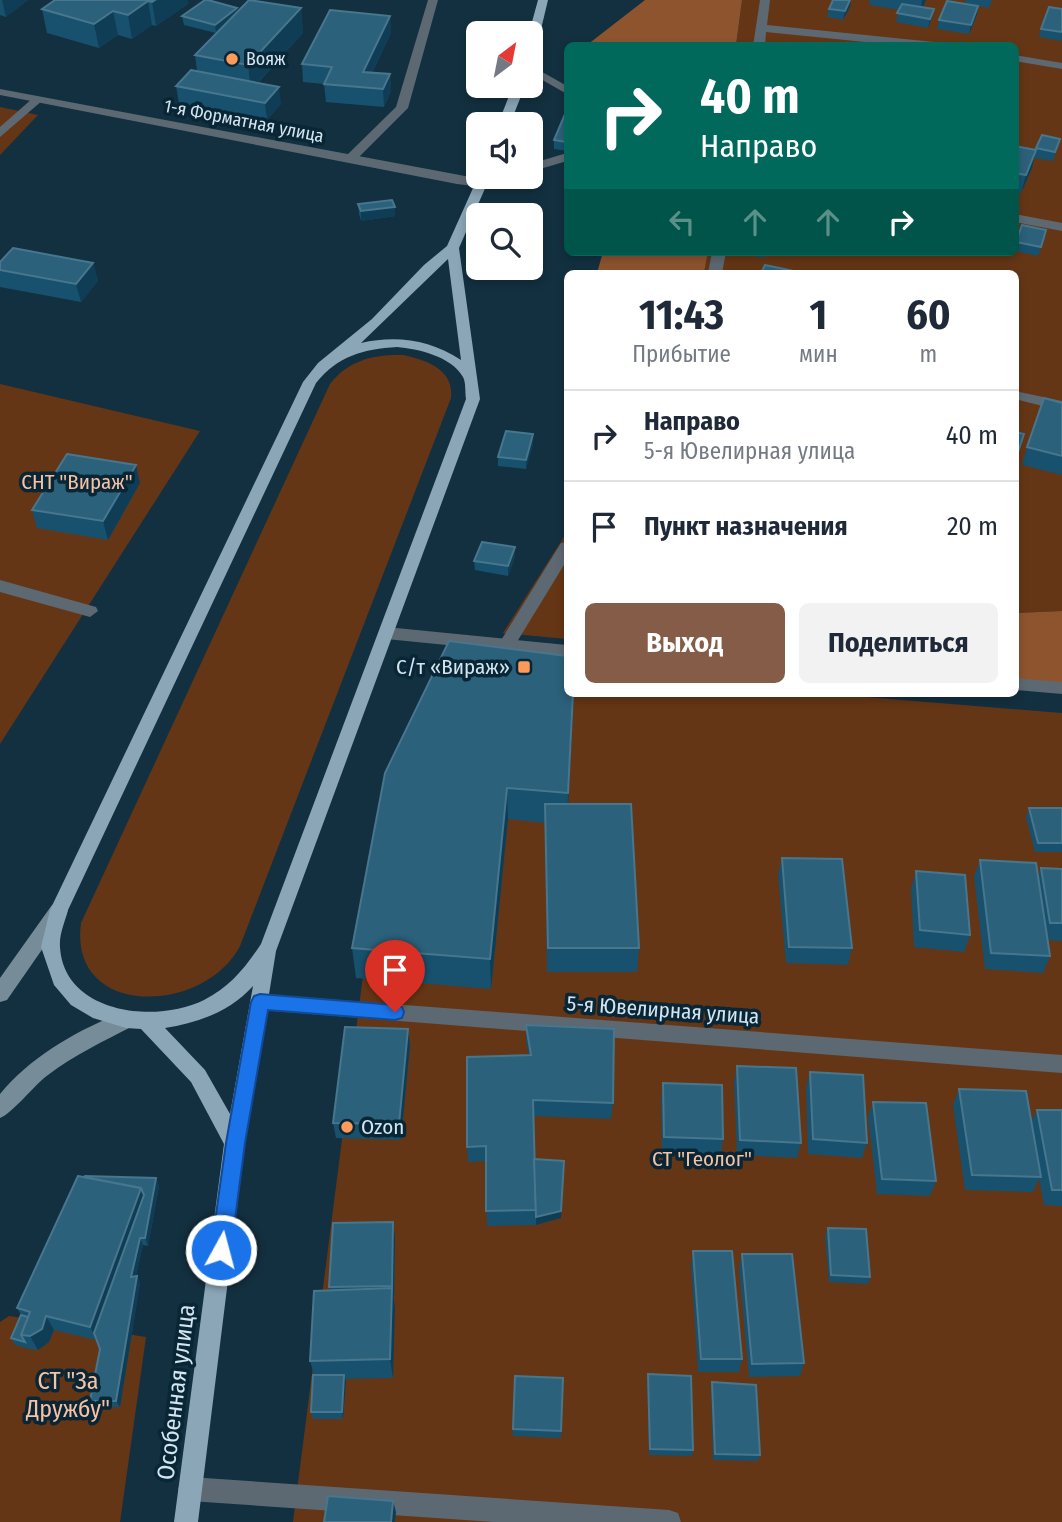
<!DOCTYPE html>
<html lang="ru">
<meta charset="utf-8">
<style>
body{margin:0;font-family:"Fira Sans Condensed",sans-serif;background:#f2f2f3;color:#1f2937;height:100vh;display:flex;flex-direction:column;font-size:26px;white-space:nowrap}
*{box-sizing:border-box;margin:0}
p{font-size:23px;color:#747a83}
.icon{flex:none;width:38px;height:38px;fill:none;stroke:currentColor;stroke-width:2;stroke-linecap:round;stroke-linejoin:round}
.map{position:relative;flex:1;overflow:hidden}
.side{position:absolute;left:564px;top:270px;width:455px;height:427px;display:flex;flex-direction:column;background:#fff;border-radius:10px;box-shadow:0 4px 10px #0003}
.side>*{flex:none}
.banner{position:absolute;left:564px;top:42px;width:455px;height:214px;border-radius:10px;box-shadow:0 4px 10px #0003;background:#00695c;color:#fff;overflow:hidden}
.needle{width:46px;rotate:32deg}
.tools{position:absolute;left:466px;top:21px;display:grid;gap:14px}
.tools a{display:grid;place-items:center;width:77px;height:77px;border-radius:10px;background:#fff;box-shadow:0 4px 10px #0003;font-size:35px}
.pin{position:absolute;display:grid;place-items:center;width:60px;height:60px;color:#fff;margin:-72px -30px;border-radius:50% 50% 50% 0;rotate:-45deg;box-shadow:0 0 7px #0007}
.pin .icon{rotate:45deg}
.me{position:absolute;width:77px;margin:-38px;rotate:7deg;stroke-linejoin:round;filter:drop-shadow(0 0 5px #0008)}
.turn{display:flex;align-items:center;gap:24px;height:147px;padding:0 21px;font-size:32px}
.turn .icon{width:91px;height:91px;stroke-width:2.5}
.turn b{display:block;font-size:49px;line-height:60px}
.lanes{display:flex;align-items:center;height:66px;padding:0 21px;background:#0003;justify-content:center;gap:35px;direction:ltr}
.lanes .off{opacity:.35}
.eta{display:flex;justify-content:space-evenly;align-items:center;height:119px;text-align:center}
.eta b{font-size:42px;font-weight:700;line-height:49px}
.cta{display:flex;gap:14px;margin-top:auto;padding:14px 21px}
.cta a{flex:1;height:80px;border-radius:10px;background:#845c47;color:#fff;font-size:28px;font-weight:700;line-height:80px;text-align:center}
.cta a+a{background:#f2f2f3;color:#1f2937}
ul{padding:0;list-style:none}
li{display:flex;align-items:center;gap:21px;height:91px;padding:0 21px;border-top:2px solid #e0e1e3}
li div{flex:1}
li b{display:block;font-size:26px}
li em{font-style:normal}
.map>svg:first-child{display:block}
</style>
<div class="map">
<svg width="1062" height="1522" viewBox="0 0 1062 1522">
<rect width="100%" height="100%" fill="#133040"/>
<!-- green -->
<g fill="#653615">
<path d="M742 0H1062V611L1015 613V273H704L708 252H1015V46L736 45Z"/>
<path d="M0 107 38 115 0 155Z"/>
<path d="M403 355C426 360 454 369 451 398L240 946C204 1015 68 1019 81 923L330 384C348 360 375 354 403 355Z"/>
<path d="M0 384 200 431 0 744Z"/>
<path d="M567 532V639L503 633Z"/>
<path d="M567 693H817L1062 713V1522H293L385 804Z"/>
<path d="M9 1316 146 1337 120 1522H0V1322Z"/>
</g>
<!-- forest -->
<g fill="#8e542e">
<path d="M645 0H742L736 45H587Z"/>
<path d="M603 252H708L704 273H597Z"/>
<path d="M1062 611V683L1015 680V613Z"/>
</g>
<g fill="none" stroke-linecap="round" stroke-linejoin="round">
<!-- service -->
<g fill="#5d6972" fill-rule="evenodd">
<path d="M428 0H438L408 108 354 162H346V156L396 107Z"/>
<path d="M530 65 567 86V94L530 73Z"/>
<path d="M33 98 43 100 0 137V127Z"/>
<path d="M567 153V161L530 172V164Z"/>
<path d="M489 177H507L481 187 475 183Z"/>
<path d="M0 580 96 607 98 611 90 617 0 592Z"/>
<path d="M260 994 1062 1055V1073L260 1010 253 1008 250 1002 253 996Z"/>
<path d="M190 1477 669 1510 678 1513 681 1522H494L190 1501 182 1497 178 1489 182 1481Z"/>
</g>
<!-- minor -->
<g fill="#5d6972" fill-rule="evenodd">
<path d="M760 0H770L767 25 944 43 949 46H905L766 32 765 46H753Z"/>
<path d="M1015 55 1062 63V69L1015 61Z"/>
<path d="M1015 214 1062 223V231L1015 222Z"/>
<path d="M712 252H726L722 273H708Z"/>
<path d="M1015 391 1062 401V411L1015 399Z"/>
<path d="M567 542V560L512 650H500L498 646 500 642 561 543Z"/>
</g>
<!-- tertiary -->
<g fill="#5d6972" fill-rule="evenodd">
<path d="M0 89 481 179 487 183 481 187 457 184 0 95Z"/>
<path d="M386 627 567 645V657L386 639 378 633Z"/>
<path d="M1015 678 1062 682V694L1015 690Z"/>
</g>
<!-- secondary -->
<g fill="#778c99" fill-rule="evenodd">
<path d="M59 902 66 905 68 910 66 915 7 1000 0 1002V978L52 905Z"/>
<path d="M126 1011 133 1014 136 1020 133 1026C104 1041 74 1055 48 1075 34 1085 13 1113 0 1118V1094C31 1056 81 1028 126 1011Z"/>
</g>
<!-- primary -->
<g fill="#8ba6b7" fill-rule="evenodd">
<path d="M538 0H548L536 50 530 53 529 33Z"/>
<path d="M513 86H525L510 124H498Z"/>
<path d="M478 177H490L459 248 480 399 276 951 245 1143 198 1522H174L224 1144 191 1082 141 1029 126 1028 93 1018 71 1005 54 985 41 947 50 910 303 382 318 363 372 319 424 265 447 246ZM448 259 461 360C430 340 397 335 361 343ZM397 347C418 349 451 356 463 377 466 382 465 393 466 399L261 944C245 968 230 987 204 1000 156 1024 64 1014 60 947 59 934 65 922 68 910L316 383C338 356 363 349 397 347ZM253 986 230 1114 205 1070 165 1028C198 1023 231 1011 253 986Z"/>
</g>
</g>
<!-- wall -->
<g fill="#18516d">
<path d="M0 0H28L6 17 0 15Z"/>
<path d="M54 0H187L188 4 156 26 152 25 132 39 118 35 99 48 47 33 42 9Z"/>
<path d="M870 0H926L923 8 932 18 928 28 896 22 899 10 869 5Z"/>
<path d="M966 0H992L989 8 965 4Z"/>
<path d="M850 7 843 20 827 17 829 9Z"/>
<path d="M301 8 303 33 258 83 281 104 267 120 179 103 176 86 197 71 195 55 216 33 184 25 182 16Z"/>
<path d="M1062 9V41L1039 37 1041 29Z"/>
<path d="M977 15 969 34 937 29 939 20Z"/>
<path d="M390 16 391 33 372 73 390 74 391 91 384 107 326 102 324 84 303 82 302 64Z"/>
<path d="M567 114V151L554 149V140Z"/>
<path d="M1042 135 1060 139 1053 161 1034 158 1032 168 1021 193 1015 192V146L1036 150Z"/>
<path d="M358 204 395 216 361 221 359 214Z"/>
<path d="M1022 225 1046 230 1038 256 1015 251V247Z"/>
<path d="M734 252H767L764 258Z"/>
<path d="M0 262 93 263 98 281 81 302 0 287Z"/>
<path d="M1062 403V475L1022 465 1027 447Z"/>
<path d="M533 434V444L526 469 498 466V457Z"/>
<path d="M140 483 108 540 37 528 32 510Z"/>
<path d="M515 547V557L508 576 475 570 474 561Z"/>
<path d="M567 693H574L568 804 639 948 637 972H547L545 823 508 819 491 989 356 978 352 948Z"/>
<path d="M1029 808H1062V852H1035L1026 817Z"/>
<path d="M782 858 852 948 848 965 786 963 778 875Z"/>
<path d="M980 860 1038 876 1041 868 1062 869V941L1047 940 1050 956 1043 973 985 969 974 877Z"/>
<path d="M916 871 970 935 964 952 914 947 911 889Z"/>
<path d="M526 1025 613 1103 611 1119 533 1116 534 1159 561 1218 536 1225 487 1226 486 1161 468 1162 467 1147 529 1055 526 1041Z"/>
<path d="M408 1029 410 1045 401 1140 336 1138 333 1123Z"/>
<path d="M737 1066 801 1143 797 1158 737 1155 734 1082Z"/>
<path d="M810 1072 867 1143 862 1158 808 1154 806 1088Z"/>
<path d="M663 1083 723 1139 721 1155 662 1153 661 1099Z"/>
<path d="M959 1089 1031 1122 1037 1110H1062V1206L1044 1205 1039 1179 1033 1192 965 1190 953 1105Z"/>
<path d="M873 1102 936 1181 930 1196 877 1194 868 1117Z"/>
<path d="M84 1177 156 1178 159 1186 148 1246 143 1245 136 1276 140 1283 120 1407 94 1408 90 1401 100 1349 96 1340 54 1330 49 1342 38 1350 29 1349 15 1345 11 1338 21 1315 17 1308Z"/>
<path d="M828 1228 870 1277 868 1284 829 1282 825 1236Z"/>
<path d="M395 1237 393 1378 345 1379 343 1419H313L311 1412 314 1375 310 1361 330 1290 329 1287Z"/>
<path d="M693 1251 742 1359 739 1372H698L691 1265Z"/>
<path d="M742 1254 804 1363 800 1376 749 1377 739 1268Z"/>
<path d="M648 1374 693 1450 692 1456 649 1455 647 1381Z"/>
<path d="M563 1378 561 1438 513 1436V1429Z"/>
<path d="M712 1382 760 1455 758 1461 713 1460 711 1389Z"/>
</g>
<!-- shaded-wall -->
<g fill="#0e3d55">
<path d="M2 0H28L6 17Z"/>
<path d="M155 0H187L188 4 156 26 152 2Z"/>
<path d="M851 0 850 7 843 20 845 11Z"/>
<path d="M922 0H926L920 14Z"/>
<path d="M148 1 152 25 132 39 128 15Z"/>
<path d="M978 6 977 15 969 34 971 25Z"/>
<path d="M237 8 238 17 216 33 215 25Z"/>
<path d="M301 8 303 33 251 90 248 65Z"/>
<path d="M934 9 932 18 928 28 930 19Z"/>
<path d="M113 11 118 35 99 48 94 24Z"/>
<path d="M390 16 391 33 364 89 363 72Z"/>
<path d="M390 74 391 91 384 107 383 89Z"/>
<path d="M279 87 281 104 267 120 265 103Z"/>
<path d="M1036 150 1032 168 1021 193 1026 175Z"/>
<path d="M395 207V216L361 221V211Z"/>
<path d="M93 263 98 281 81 302 76 284Z"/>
<path d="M533 434V444L526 469V460Z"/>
<path d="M136 465 140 483 108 540 103 521Z"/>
<path d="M515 547V557L508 576V566Z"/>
<path d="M573 693H574L567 824 568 793Z"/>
<path d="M507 788 508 819 491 989 490 959Z"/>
<path d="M408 1029 410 1045 401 1140 399 1124Z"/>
<path d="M564 1161 561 1218 536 1225V1217Z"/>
<path d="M156 1178 159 1186 148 1246 145 1238Z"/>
<path d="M141 1188 147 1203 97 1340 90 1327Z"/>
<path d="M393 1222 395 1237 394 1300 392 1286Z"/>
<path d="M140 1238 143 1245 134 1284 131 1277Z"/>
<path d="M137 1276 140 1283 120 1407 116 1401Z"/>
<path d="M392 1288 395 1308 393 1378 390 1359Z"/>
<path d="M46 1316 54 1330 49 1342 38 1350 30 1336Z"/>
<path d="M344 1375 346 1381 343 1419 342 1412Z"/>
<path d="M393 1501 396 1512 395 1522H391Z"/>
</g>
<!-- building -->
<g fill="#2c617b" stroke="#47768d" stroke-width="2">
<path d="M55 0H155L152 2 148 1 128 15 113 11 94 24 42 9Z"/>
<path d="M205 0H208L237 8 215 25 182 16Z"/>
<path d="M249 0 301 8 248 65 195 55Z"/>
<path d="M833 0H850L845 11 829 9Z"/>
<path d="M947 1 978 6 971 25 939 20Z"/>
<path d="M902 4 934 9 930 19 897 13Z"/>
<path d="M1049 7 1062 9V32L1041 29Z"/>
<path d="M330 10 390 16 363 72 390 74 383 89 324 84 332 67 302 64Z"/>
<path d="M191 70 279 87 265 103 176 86Z"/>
<path d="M565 114H567V142L554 140Z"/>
<path d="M1042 135 1060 139 1055 152 1036 148Z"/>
<path d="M1015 146 1036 150 1026 175 1015 173Z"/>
<path d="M392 200 395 207 361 211 358 204Z"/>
<path d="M1022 225 1046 230 1041 247 1016 242Z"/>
<path d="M13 248 93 263 76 284 0 270V262Z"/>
<path d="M765 265 803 273H761Z"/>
<path d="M1044 398 1062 403V456L1027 447Z"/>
<path d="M506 431 533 434 526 460 498 457Z"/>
<path d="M1015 432 1024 434 1017 455 1015 454Z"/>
<path d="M67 454 136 465 103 521 32 510Z"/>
<path d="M482 542 515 547 508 566 474 561Z"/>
<path d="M449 641 567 656V693H573L568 793 507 788 490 959 352 948 385 773Z"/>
<path d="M545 804H631L639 948H548Z"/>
<path d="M1029 808H1062V843H1038Z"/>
<path d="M782 858 842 859 852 948 789 947Z"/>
<path d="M980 860 1036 863 1050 956 991 953Z"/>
<path d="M1041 868 1062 869V923H1050Z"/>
<path d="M916 871 965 875 970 935 920 930Z"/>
<path d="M526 1025 614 1029 613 1103 533 1100 536 1210 486 1211V1146L467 1147V1057L531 1055Z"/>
<path d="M345 1027 408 1029 399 1124 333 1123Z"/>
<path d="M737 1066 796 1068 801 1143 740 1140Z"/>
<path d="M810 1072 863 1075 867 1143 813 1139Z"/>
<path d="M663 1083 722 1085 723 1139 664 1137Z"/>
<path d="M959 1089 1026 1091 1041 1177 972 1175Z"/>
<path d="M873 1102 926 1103 936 1181 882 1179Z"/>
<path d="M1037 1110H1062V1190H1052Z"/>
<path d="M534 1159 564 1161 561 1211 536 1217Z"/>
<path d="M78 1176 141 1188 90 1327 46 1316 42 1329 30 1336 21 1335 30 1312 17 1308Z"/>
<path d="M85 1176 156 1178 145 1238H140L131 1277 137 1276 116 1401H90L100 1349 94 1333 144 1195 141 1188 84 1177Z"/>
<path d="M393 1222 392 1286 329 1287 333 1223Z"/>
<path d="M828 1228 866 1229 870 1277 831 1275Z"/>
<path d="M693 1251H732L742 1359H701Z"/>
<path d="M742 1254H792L804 1363 752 1364Z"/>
<path d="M392 1288 390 1359 310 1361 314 1291Z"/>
<path d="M21 1315 28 1317 21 1335 25 1342 11 1338Z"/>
<path d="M648 1374 691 1376 693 1450 650 1449Z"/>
<path d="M313 1375H344L342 1412H311Z"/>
<path d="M515 1376 563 1378 561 1431 513 1429Z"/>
<path d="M712 1382 756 1385 760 1455 715 1454Z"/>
<path d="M328 1496 393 1501 391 1522H324Z"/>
</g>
<!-- route -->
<path fill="#1a73e8" stroke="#114b97" stroke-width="2" d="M260 994 395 1005 402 1007 404 1012 402 1018 395 1020 268 1010 245 1143 231 1250 228 1257 221 1259 214 1257 211 1250 226 1143 251 1002 254 996Z"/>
<!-- markers -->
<g fill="#ff9b5a" stroke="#082635" stroke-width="2.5">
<circle cx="232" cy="59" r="7"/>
<rect x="517" y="660" width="14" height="14" rx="3.5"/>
<circle cx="347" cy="1127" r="7"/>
</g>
<g text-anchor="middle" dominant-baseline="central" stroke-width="7" stroke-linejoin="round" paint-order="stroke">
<!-- far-poi labels -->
<g font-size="18" fill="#d4e5ef" stroke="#082635" text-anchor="start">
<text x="246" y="59">Вояж</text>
</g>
<!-- far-street labels -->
<g font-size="18" fill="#d4e5ef" stroke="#082635">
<text transform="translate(244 121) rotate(11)">1-я Форматная улица</text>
</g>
<!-- park labels -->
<g font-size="21" fill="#f7c2a3" stroke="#082635">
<text x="77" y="482">СНТ "Вираж"</text>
<text x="702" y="1159">СТ "Геолог"</text>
</g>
<!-- poi labels -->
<g font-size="21" fill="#d4e5ef" stroke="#082635" text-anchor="end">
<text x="510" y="667">С/т «Вираж»</text>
<text x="361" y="1127" text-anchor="start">Ozon</text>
</g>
<!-- street labels -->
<g font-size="21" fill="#d4e5ef" stroke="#082635">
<text transform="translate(663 1010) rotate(4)">5-я Ювелирная улица</text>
</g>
<!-- near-park labels -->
<g font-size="24" fill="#f7c2a3" stroke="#082635">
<text x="68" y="1381">СТ "За<tspan x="68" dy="28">Дружбу"</tspan></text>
</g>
<!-- near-street labels -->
<g font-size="24" fill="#d4e5ef" stroke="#082635">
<text transform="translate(176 1392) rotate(-83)">Особенная улица</text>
</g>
</g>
</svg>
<div class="tools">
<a><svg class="needle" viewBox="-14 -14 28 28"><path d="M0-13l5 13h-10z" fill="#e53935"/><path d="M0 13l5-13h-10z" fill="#747a83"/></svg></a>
<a><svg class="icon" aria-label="sound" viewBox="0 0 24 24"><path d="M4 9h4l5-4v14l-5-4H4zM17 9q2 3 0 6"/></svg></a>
<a><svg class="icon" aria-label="search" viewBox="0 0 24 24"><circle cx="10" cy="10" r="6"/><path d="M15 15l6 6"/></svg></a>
</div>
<div class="pin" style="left:395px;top:1012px;background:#d93025"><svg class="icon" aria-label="arrive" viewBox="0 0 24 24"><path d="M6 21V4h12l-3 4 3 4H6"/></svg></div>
<svg class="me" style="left:221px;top:1250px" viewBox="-20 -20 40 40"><circle r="17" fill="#1a73e8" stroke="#fff" stroke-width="3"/><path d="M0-11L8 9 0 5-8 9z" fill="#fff"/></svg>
<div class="banner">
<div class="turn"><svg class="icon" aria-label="right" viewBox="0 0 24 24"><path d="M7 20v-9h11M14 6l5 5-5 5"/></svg><div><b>40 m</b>Направо</div></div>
<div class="lanes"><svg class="icon off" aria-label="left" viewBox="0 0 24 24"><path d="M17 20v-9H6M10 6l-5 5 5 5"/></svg><svg class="icon off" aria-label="ahead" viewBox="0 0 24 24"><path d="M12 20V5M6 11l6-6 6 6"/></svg><svg class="icon off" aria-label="ahead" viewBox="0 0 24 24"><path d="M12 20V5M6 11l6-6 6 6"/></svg><svg class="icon" aria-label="right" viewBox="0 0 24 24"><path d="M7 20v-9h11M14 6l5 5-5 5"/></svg></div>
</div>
<section class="side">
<div class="eta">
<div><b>11:43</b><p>Прибытие</p></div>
<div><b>1</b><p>мин</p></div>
<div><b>60</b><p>m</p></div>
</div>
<ul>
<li><svg class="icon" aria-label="right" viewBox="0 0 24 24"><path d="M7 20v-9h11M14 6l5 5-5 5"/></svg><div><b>Направо</b><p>5-я Ювелирная улица</p></div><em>40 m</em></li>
<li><svg class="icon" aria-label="arrive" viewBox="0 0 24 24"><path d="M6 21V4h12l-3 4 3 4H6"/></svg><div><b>Пункт назначения</b></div><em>20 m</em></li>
</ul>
<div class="cta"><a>Выход</a><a>Поделиться</a></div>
</section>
</div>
